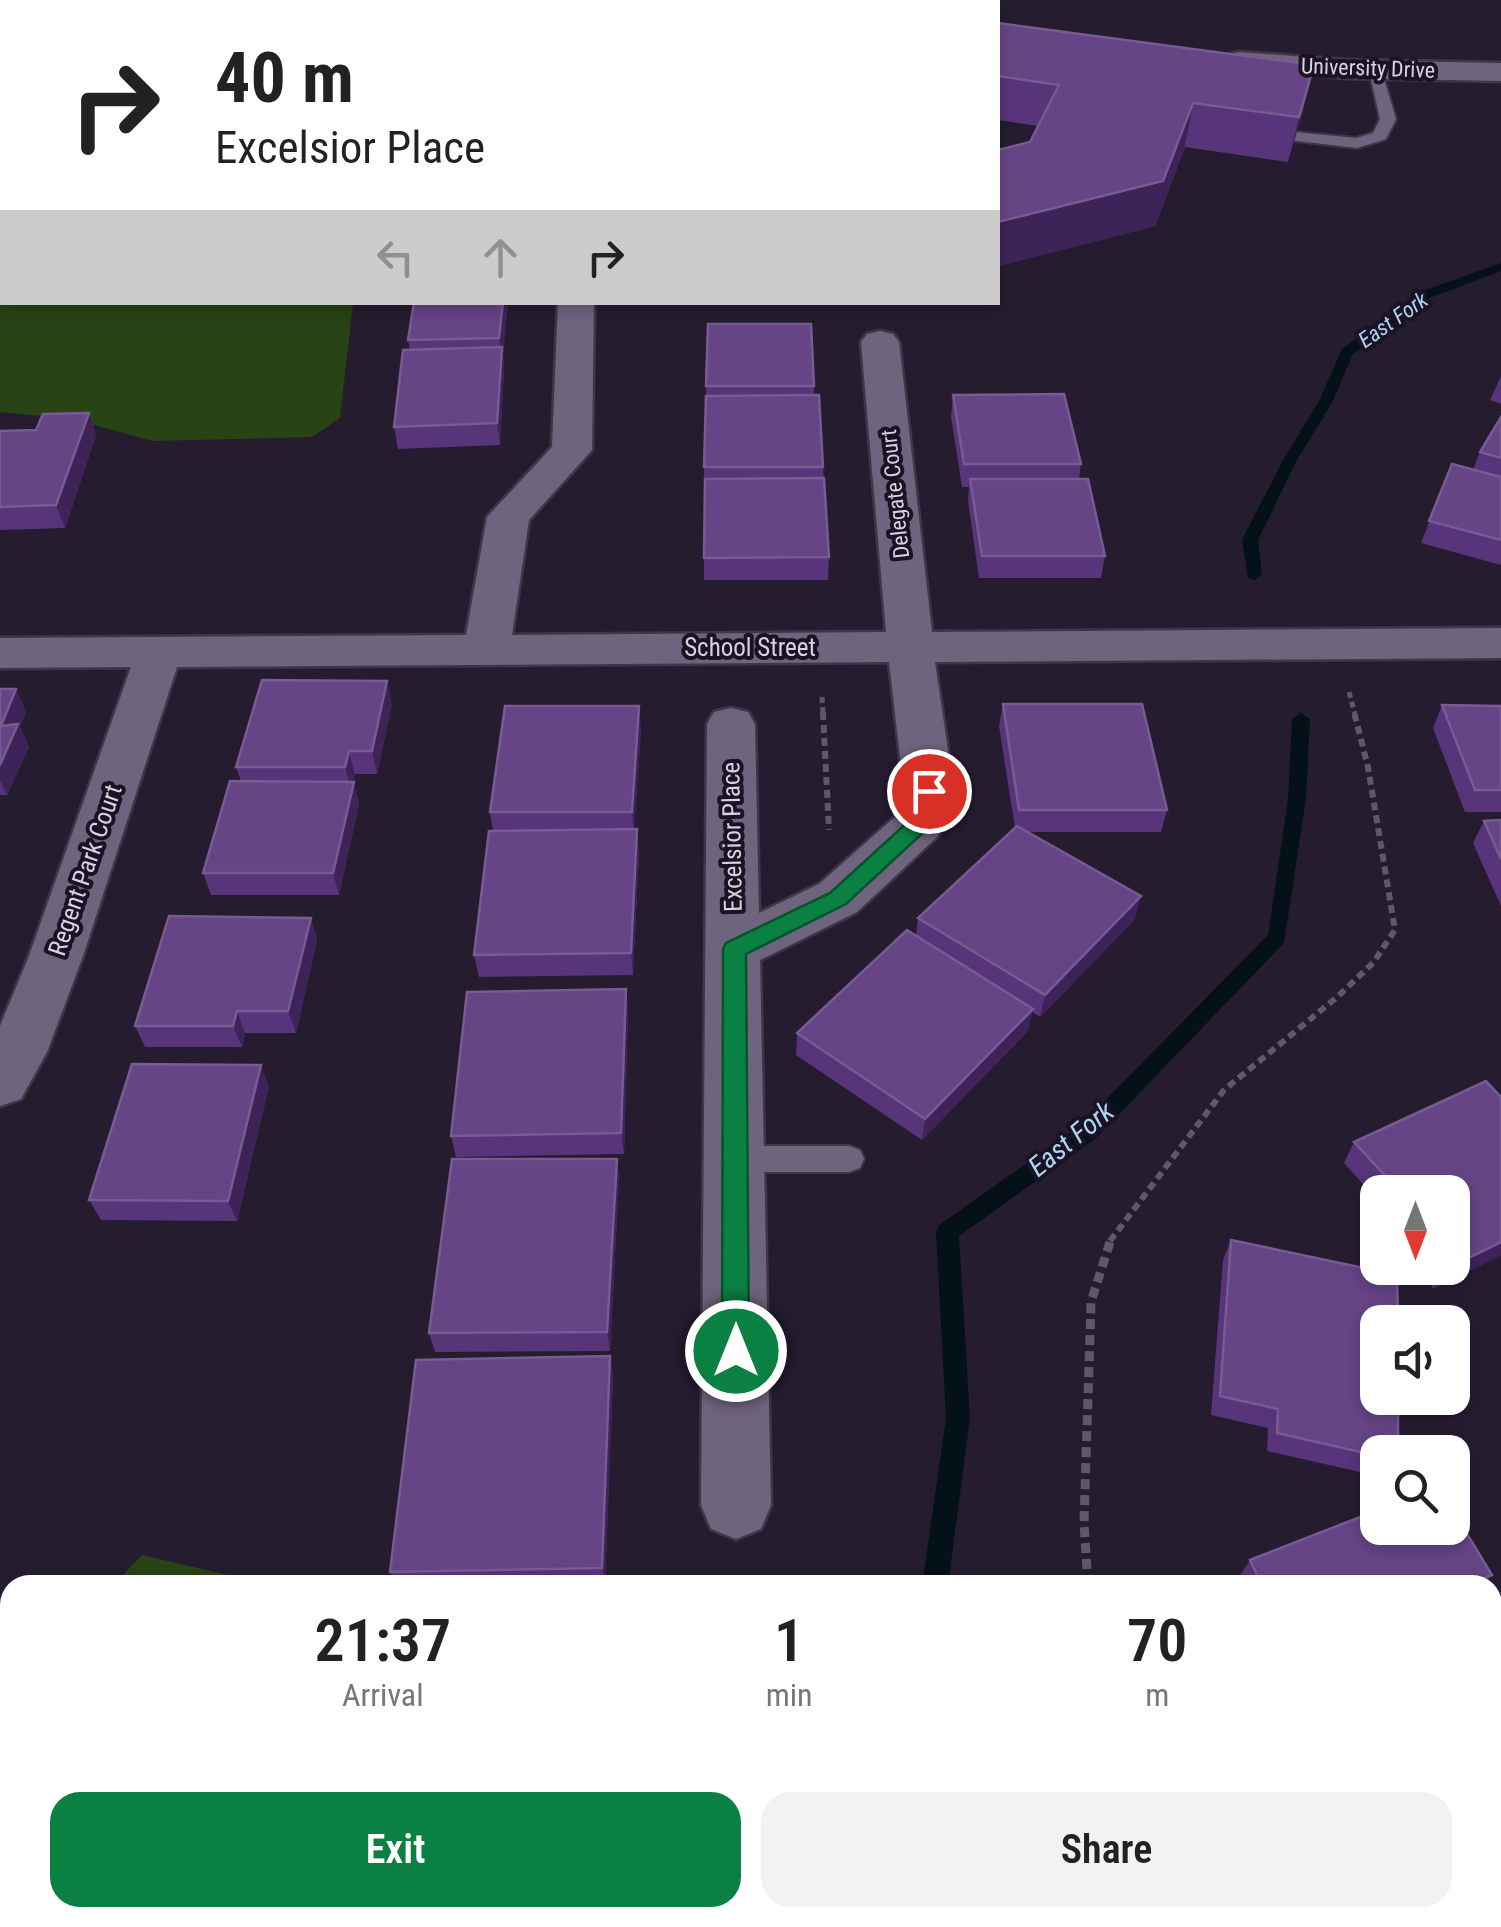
<!DOCTYPE html>
<style>
body{margin:0;font-family:"Roboto Condensed",sans-serif;background:#f2f2f2;color:#222;height:100vh;display:flex;flex-direction:column;font-size:38px;white-space:nowrap}
*{box-sizing:border-box;margin:0}
p{font-size:32px;color:#767676}
.icon{flex:none;width:55px;height:55px;fill:none;stroke:currentColor;stroke-width:2;stroke-linecap:round;stroke-linejoin:round}
.map{position:relative;flex:1;overflow:hidden}
.sheet{position:absolute;left:0px;top:1575px;width:1502px;height:352px;display:flex;flex-direction:column;background:#fff;border-radius:30px 30px 0 0;box-shadow:0 5px 15px #0003}
.sheet>*{flex:none}
.banner{position:absolute;left:0px;top:0px;width:1000px;height:305px;box-shadow:0 5px 15px #0003;background:#fff;color:#222;overflow:hidden}
.needle{width:65px;rotate:180deg}
.controls{position:absolute;left:1360px;top:1175px;display:grid;gap:20px}
.controls a{display:grid;place-items:center;width:110px;height:110px;border-radius:20px;background:#fff;box-shadow:0 5px 15px #0003;font-size:50px}
.pin{position:absolute;display:grid;place-items:center;width:85px;height:85px;color:#fff;margin:-42px;border:5px solid #fff;border-radius:50%;box-shadow:0 2px 10px #0007}
.me{position:absolute;width:110px;margin:-55px;rotate:0deg;stroke-linejoin:round;filter:drop-shadow(0 0 8px #0008)}
.turn{display:flex;align-items:center;gap:35px;height:210px;padding:0 50px;font-size:45px}
.turn .icon{width:130px;height:130px;stroke-width:2.5}
.turn b{display:block;font-size:70px;line-height:85px}
.lanes{display:flex;align-items:center;height:95px;padding:0 50px;background:#0003;justify-content:center;gap:50px;direction:ltr}
.lanes .off{opacity:.35}
.eta{display:flex;justify-content:space-evenly;align-items:center;height:170px;text-align:center}
.eta b{font-size:60px;font-weight:600;line-height:70px}
.cta{display:flex;gap:20px;margin-top:auto;padding:20px 50px}
.cta a{flex:1;height:115px;border-radius:30px;background:#0b8043;color:#fff;font-size:40px;font-weight:600;line-height:115px;text-align:center}
.cta a+a{background:#f2f2f2;color:#222}
.map>svg:first-child{display:block}
</style>
<div class="map">
<svg width="1501" height="1927" viewBox="0 0 1501 1927">
<rect width="100%" height="100%" fill="#251c30"/>
<!-- green -->
<g fill="#284314">
<path d="M0 169 2 302 353 303 340 418 312 437 152 441 72 419 0 412Z"/>
<path d="M142 1555 271 1585H113Z"/>
<path d="M10 1694V1918H1492L1493 1885 1501 1893V1927H0V1705Z"/>
</g>
<g fill="none" stroke-linecap="round" stroke-linejoin="round">
<!-- stream -->
<g fill="#051118" fill-rule="evenodd">
<path d="M1501 263V271L1427 299 1353 354 1332 403 1298 458 1258 540 1262 575 1254 580 1248 578 1242 540 1284 458 1318 403 1342 349 1417 293Z"/>
<path d="M1301 713 1310 719 1306 799 1284 943 1096 1138 959 1236 970 1418 948 1585H922L946 1418 936 1232 939 1225 1080 1126 1268 935 1288 799 1292 719Z"/>
<path d="M341 1918H376L372 1927H337Z"/>
</g>
<defs>
<g id="service">
<path d="M204 0H220L221 2H206Z"/>
<path d="M1368 66 1381 69 1396 119 1386 139 1357 148 1289 140V134L1295 132 1356 138 1373 133 1380 119Z"/>
<rect x="0" y="129" width="2" height="10"/>
<path d="M735 1146H849L860 1150 864 1159 860 1168 849 1172H735L724 1168 720 1159 724 1150Z"/>
</g>
<g id="minor">
<path d="M755 0H801L802 2H757Z"/>
<path d="M1239 52 1346 60 1501 63V81L1346 78 1228 67 1224 61 1228 55Z"/>
<path d="M558 302H594L592 450 529 520 512 635 886 632 861 342 867 334 880 331 893 334 899 342 932 632 1501 628V658L935 662 954 791 938 836 857 912 760 960 771 1505 761 1529 736 1539 711 1529 701 1505 707 724 714 712 731 708 748 712 755 724 759 913 819 884 897 815 904 791 889 662 177 667 83 956 47 1052 21 1099 0 1106V1026L29 956 131 667 0 668V638L466 635 487 517 552 447Z"/>
</g>
</defs>
<!-- service casing -->
<use href="#service" stroke="#3e3748" stroke-width="4"/>
<!-- minor casing -->
<use href="#minor" stroke="#3e3748" stroke-width="5"/>
<!-- path-far2 -->
<g stroke="#60586a" stroke-width="5" stroke-dasharray="6 4" stroke-linecap="butt">
<path d="M1349 692 1355 714"/>
<path d="M822 697 823 714"/>
</g>
<!-- path-far1 -->
<g stroke="#60586a" stroke-width="6" stroke-dasharray="8 5" stroke-linecap="butt">
<path d="M823 712 829 830"/>
<path d="M1110 1241 1224 1090 1336 998 1373 963 1395 930 1368 767 1354 712"/>
</g>
<!-- path -->
<g stroke="#60586a" stroke-width="9" stroke-dasharray="10 6" stroke-linecap="butt">
<path d="M1088 1585 1084 1523 1091 1302 1111 1239"/>
<path d="M1098 1918V1927"/>
</g>
<!-- service -->
<use href="#service" fill="#6f647d" fill-rule="evenodd"/>
<!-- minor -->
<use href="#minor" fill="#6f647d" fill-rule="evenodd"/>
</g>
<!-- wall -->
<g fill="#58347a">
<path d="M289 0H631V2H286Z"/>
<path d="M998 23 1314 65 1288 162 1185 147 1155 226 998 266V150L1030 142 1038 126 998 120Z"/>
<path d="M414 302H508L503 355 504 369 500 445 398 449 394 427 410 350 408 340Z"/>
<path d="M708 324 814 386V396L823 467 829 557 828 580H704V467Z"/>
<path d="M1501 376V404L1490 400Z"/>
<path d="M953 395 1081 464 1079 479 1105 556 1101 578H979L968 501 969 487H962L951 417Z"/>
<path d="M89 413 96 435 65 528 0 530V431L36 430Z"/>
<path d="M1501 417V565L1421 543 1452 464 1473 470 1480 452Z"/>
<path d="M0 689H16L26 712 20 727 29 747 7 795H0Z"/>
<path d="M392 704 377 774H355L353 782 359 804 339 895H211L203 873 241 781 236 767Z"/>
<path d="M1003 704 1167 810 1161 832H1027L1135 919 1040 1017 1032 1012 1028 1031 922 1140 796 1055 797 1033 916 936 918 918 1015 828 999 726Z"/>
<path d="M1442 705 1501 706V812H1465L1433 728Z"/>
<path d="M641 729 634 829 639 852 633 975 479 977 474 955 493 831 490 812Z"/>
<path d="M1501 820V906L1473 843 1484 821Z"/>
<path d="M311 918 317 940 296 1033H245L242 1047H145L135 1026Z"/>
<path d="M626 989 628 1011 624 1154 456 1157 451 1136Z"/>
<path d="M1486 1081 1501 1097V1255L1434 1289 1416 1268H1452V1192H1378V1222L1365 1207 1372 1194 1344 1163 1354 1142Z"/>
<path d="M269 1086 237 1221 101 1220 89 1200Z"/>
<path d="M617 1159 619 1180 610 1351 435 1352 429 1333Z"/>
<path d="M1231 1240 1378 1452V1476L1267 1451 1268 1428 1211 1415 1223 1260Z"/>
<path d="M610 1356 613 1375 605 1584 396 1585 390 1572Z"/>
<path d="M1250 1560 1482 1585H1244L1239 1577Z"/>
</g>
<!-- shaded-wall -->
<g fill="#3e2358">
<path d="M605 0H631V2H602Z"/>
<rect x="0" y="59" width="2" height="45"/>
<path d="M1314 65 1304 108 1288 162 1299 117Z"/>
<path d="M1193 103 1185 147 1155 226 998 266V222Z"/>
<path d="M503 302H508L503 355 504 369 500 445 497 423 501 352 499 338Z"/>
<path d="M89 413 96 435 65 528 56 505Z"/>
<path d="M387 681 392 704 377 774 372 751Z"/>
<path d="M16 689 26 712 20 727 29 747 7 795 0 780 1 726Z"/>
<path d="M639 706 641 729 634 834 632 812Z"/>
<path d="M349 751 355 774 351 790 345 767Z"/>
<path d="M354 782 359 804 339 895 333 873Z"/>
<path d="M637 829 639 852 633 975 631 953Z"/>
<path d="M1141 896 1135 919 1040 1017 1045 995Z"/>
<path d="M311 918 317 940 296 1033 288 1011Z"/>
<path d="M626 989 628 1011 624 1154 621 1133Z"/>
<path d="M1033 1009 1028 1031 922 1140 925 1119Z"/>
<path d="M237 1011 245 1033 242 1047 233 1026Z"/>
<path d="M261 1065 269 1086 237 1221 228 1201Z"/>
<path d="M617 1159 619 1180 610 1351 607 1332Z"/>
<path d="M1501 1242V1255L1434 1289 1446 1269 1452 1268V1266Z"/>
<path d="M610 1356 613 1375 605 1584 602 1568Z"/>
<path d="M1492 1575 1482 1585H1466Z"/>
<path d="M1501 1713V1721L1492 1724V1716Z"/>
</g>
<!-- building -->
<g fill="#654585" stroke="#775b93" stroke-width="2.5">
<path d="M0 0H23L24 2H2V59H0Z"/>
<path d="M289 0H403L400 2H286Z"/>
<path d="M442 0H605L602 2H462Z"/>
<path d="M998 23 1314 65 1299 117 1193 103 1163 181 998 222V150L1030 142 1059 85 998 76Z"/>
<path d="M414 302H503L499 338 408 340Z"/>
<path d="M708 324H811L814 386H706Z"/>
<path d="M502 347 497 423 394 427 403 350Z"/>
<path d="M1064 394 1081 464H964L953 395Z"/>
<path d="M819 395 823 467H704L706 396Z"/>
<path d="M89 413 56 505 0 507V431L36 430 43 414Z"/>
<path d="M1501 417V458L1480 452Z"/>
<path d="M1452 464 1501 477V540L1429 521Z"/>
<path d="M824 478 829 557 704 558 705 479Z"/>
<path d="M970 479H1088L1105 556H982Z"/>
<path d="M262 680 387 681 372 751H349L345 767H236Z"/>
<path d="M0 689H16L1 726 18 724 0 765Z"/>
<path d="M1003 704H1142L1167 810H1019Z"/>
<path d="M1442 705 1501 706V790H1475Z"/>
<path d="M505 706H639L632 812H490Z"/>
<path d="M230 781 354 782 333 873H203Z"/>
<path d="M1501 820V859L1484 821Z"/>
<path d="M1017 826 1141 896 1045 995 918 918Z"/>
<path d="M637 829 631 953 474 955 489 831Z"/>
<path d="M169 916 311 918 288 1011H237L233 1026H135Z"/>
<path d="M907 930 1033 1009 925 1119 797 1033Z"/>
<path d="M626 989 621 1133 451 1136 467 992Z"/>
<path d="M132 1064 261 1065 228 1201 89 1200Z"/>
<path d="M1486 1081 1501 1097V1242L1452 1266V1192H1380L1376 1187 1389 1180 1354 1142Z"/>
<path d="M452 1159H617L607 1332 429 1333Z"/>
<path d="M1231 1240 1397 1275 1398 1322H1378V1398H1398V1452H1378V1456L1277 1433 1278 1409 1220 1396Z"/>
<path d="M610 1356 602 1568 390 1572 416 1360Z"/>
<path d="M1452 1509 1492 1575 1466 1585H1262L1250 1560 1378 1510V1528H1452Z"/>
<path d="M1492 1637 1501 1652V1713L1492 1716Z"/>
</g>
<!-- route -->
<path fill="#0b8043" stroke="#07532c" stroke-width="2.5" d="M929 783 939 791 927 829 846 904 746 954 749 1351 745 1360 736 1364 726 1360 722 1351 723 949 726 943 830 893 910 820 918 791Z"/>
<g text-anchor="middle" dominant-baseline="central" stroke-width="8" stroke-linejoin="round" paint-order="stroke">
<!-- far-street labels -->
<g font-size="22" fill="#d8d2e0" stroke="#1c1226">
<text transform="translate(1368 68) rotate(2)">University Drive</text>
<text transform="translate(895 494) rotate(-96)">Delegate Court</text>
</g>
<!-- far-water labels -->
<g font-size="22" font-style="italic" fill="#aad6f3" stroke="#1c1226">
<text transform="translate(1393 320) rotate(-35)">East Fork</text>
</g>
<!-- street labels -->
<g font-size="25" fill="#d8d2e0" stroke="#1c1226">
<text x="750" y="647">School Street</text>
<text transform="translate(732 837) rotate(-91)">Excelsior Place</text>
<text transform="translate(85 870) rotate(-71)">Regent Park Court</text>
</g>
<!-- water labels -->
<g font-size="28" font-style="italic" fill="#aad6f3" stroke="#1c1226">
<text transform="translate(1071 1139) rotate(-39)">East Fork</text>
</g>
</g>
</svg>
<div class="controls">
<a><svg class="needle" viewBox="-14 -14 28 28"><path d="M0-13l5 13h-10z" fill="#e53935"/><path d="M0 13l5-13h-10z" fill="#767676"/></svg></a>
<a><svg class="icon" aria-label="sound" viewBox="0 0 24 24"><path d="M4 9h4l5-4v14l-5-4H4zM17 9q2 3 0 6"/></svg></a>
<a><svg class="icon" aria-label="search" viewBox="0 0 24 24"><circle cx="10" cy="10" r="6"/><path d="M15 15l6 6"/></svg></a>
</div>
<div class="pin" style="left:929px;top:791px;background:#d93025"><svg class="icon" aria-label="arrive" viewBox="0 0 24 24"><path d="M6 21V4h12l-3 4 3 4H6"/></svg></div>
<svg class="me" style="left:736px;top:1351px" viewBox="-20 -20 40 40"><circle r="17" fill="#0b8043" stroke="#fff" stroke-width="3"/><path d="M0-11L8 9 0 5-8 9z" fill="#fff"/></svg>
<div class="banner">
<div class="turn"><svg class="icon" aria-label="right" viewBox="0 0 24 24"><path d="M7 20v-9h11M14 6l5 5-5 5"/></svg><div><b>40 m</b>Excelsior Place</div></div>
<div class="lanes"><svg class="icon off" aria-label="left" viewBox="0 0 24 24"><path d="M17 20v-9H6M10 6l-5 5 5 5"/></svg><svg class="icon off" aria-label="ahead" viewBox="0 0 24 24"><path d="M12 20V5M6 11l6-6 6 6"/></svg><svg class="icon" aria-label="right" viewBox="0 0 24 24"><path d="M7 20v-9h11M14 6l5 5-5 5"/></svg></div>
</div>
<section class="sheet">
<div class="eta">
<div><b>21:37</b><p>Arrival</p></div>
<div><b>1</b><p>min</p></div>
<div><b>70</b><p>m</p></div>
</div>
<div class="cta"><a>Exit</a><a>Share</a></div>
</section>
</div>
